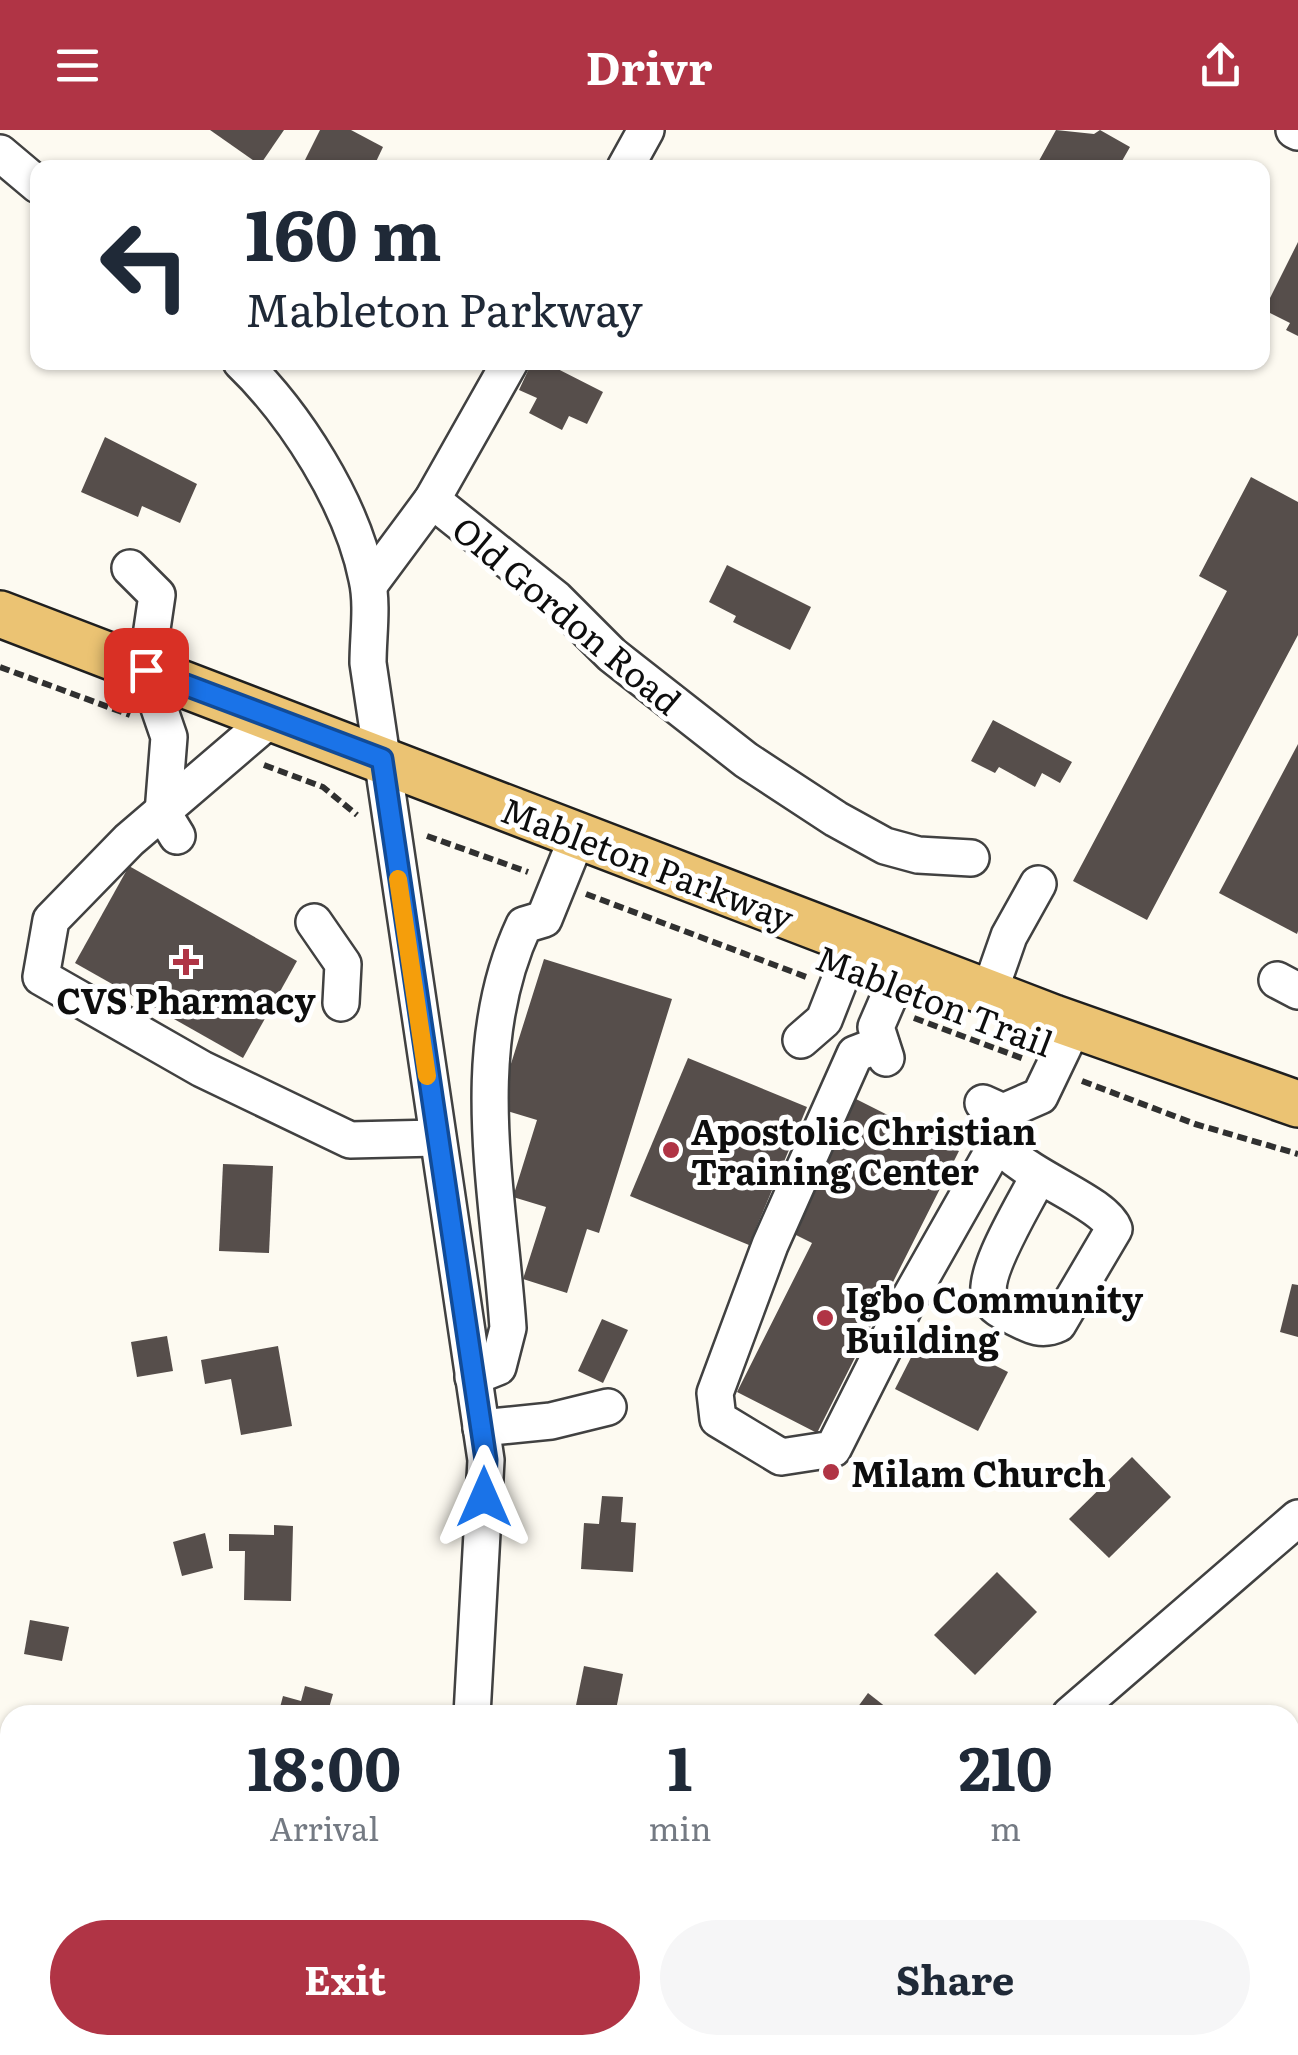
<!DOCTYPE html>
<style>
body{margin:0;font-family:Literata,serif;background:#f6f6f7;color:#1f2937;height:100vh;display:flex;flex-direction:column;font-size:38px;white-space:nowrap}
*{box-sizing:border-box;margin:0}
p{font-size:32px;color:#747a83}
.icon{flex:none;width:55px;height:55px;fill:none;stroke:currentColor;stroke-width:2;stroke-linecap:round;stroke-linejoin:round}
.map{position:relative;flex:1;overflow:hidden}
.panel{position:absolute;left:0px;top:1575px;width:1300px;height:350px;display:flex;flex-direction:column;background:#fff;border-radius:30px 30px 0 0;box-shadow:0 2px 8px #0004}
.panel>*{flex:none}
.top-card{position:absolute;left:30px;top:30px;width:1240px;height:210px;border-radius:20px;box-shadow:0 2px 8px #0004;background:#fff;color:#1f2937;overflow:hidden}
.pin{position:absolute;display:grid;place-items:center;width:85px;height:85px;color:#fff;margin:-42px;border-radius:20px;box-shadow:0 5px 15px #0006}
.me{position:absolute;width:110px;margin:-55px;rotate:0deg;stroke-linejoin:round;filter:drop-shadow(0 0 8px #0008)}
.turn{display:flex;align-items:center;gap:35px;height:210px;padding:0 50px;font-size:45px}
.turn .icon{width:130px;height:130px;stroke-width:2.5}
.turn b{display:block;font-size:70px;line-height:85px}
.eta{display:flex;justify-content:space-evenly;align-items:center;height:170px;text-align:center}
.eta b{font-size:60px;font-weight:700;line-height:70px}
.primary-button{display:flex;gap:20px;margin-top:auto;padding:20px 50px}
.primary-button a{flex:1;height:115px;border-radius:60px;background:#b03445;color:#fff;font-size:40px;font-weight:700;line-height:115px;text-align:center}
.primary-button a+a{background:#f6f6f7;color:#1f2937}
header{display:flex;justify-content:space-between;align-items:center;height:130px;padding:0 50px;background:#b03445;color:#fff;font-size:45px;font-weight:700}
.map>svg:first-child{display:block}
</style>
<header><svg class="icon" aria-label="menu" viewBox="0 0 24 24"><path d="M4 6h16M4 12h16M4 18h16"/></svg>Drivr<svg class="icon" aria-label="share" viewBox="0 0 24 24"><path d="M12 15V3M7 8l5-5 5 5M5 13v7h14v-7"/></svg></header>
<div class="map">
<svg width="1298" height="1925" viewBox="0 0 1298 1925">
<rect width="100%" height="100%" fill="#fdfaf1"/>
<!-- building -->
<g fill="#564e4b">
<path d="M210 0H284L260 35Z"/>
<path d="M320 0H351L383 17 373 38H301Z"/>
<path d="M1056 0 1094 4 1100 0 1130 17 1118 38H1035Z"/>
<path d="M1298 112V206L1286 200 1290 193 1264 180Z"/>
<path d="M532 232H544L603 262 587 294 569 286 562 300 529 283 537 268 519 260Z"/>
<path d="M105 307 197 354 180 393 142 376 138 387 81 362Z"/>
<path d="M1251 347 1298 372V505L1147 790 1073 751 1227 461 1199 446Z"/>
<path d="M727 435 811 477 790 520 733 492 736 486 709 472Z"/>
<path d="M993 590 1072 632 1060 653 1042 643 1035 657 999 637 995 643 971 631Z"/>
<path d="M1298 614V801L1297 804 1219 763Z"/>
<path d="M129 736 297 831 243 928 75 833Z"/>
<path d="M544 829 672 869 599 1103 587 1099 567 1163 523 1149 546 1077 513 1067 537 990 497 978Z"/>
<path d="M688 928 807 977 749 1115 630 1066Z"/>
<path d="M852 967 959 1021 817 1303 737 1262 812 1113 786 1100Z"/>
<path d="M223 1034 273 1036 269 1123 219 1121Z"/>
<path d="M1292 1154 1298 1155V1207L1280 1202Z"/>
<path d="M602 1189 628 1200 603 1253 578 1241Z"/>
<path d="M925 1200 1008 1242 978 1301 895 1259Z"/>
<path d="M167 1206 173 1241 137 1247 131 1212Z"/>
<path d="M278 1216 292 1296 241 1305 231 1249 205 1254 201 1230Z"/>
<path d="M1132 1327 1171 1367 1109 1428 1069 1389Z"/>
<path d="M602 1366 623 1367 621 1392 636 1393 633 1442 581 1439 584 1393 599 1394Z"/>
<path d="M274 1395 293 1396 291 1471 244 1470 245 1421H229V1404L274 1405Z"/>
<path d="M205 1403 213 1438 182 1446 173 1412Z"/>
<path d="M997 1442 1037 1482 975 1545 934 1505Z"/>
<path d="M30 1490 69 1497 62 1531 24 1524Z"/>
<path d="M584 1536 623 1544 615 1585H574Z"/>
<path d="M305 1556 333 1564 327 1585H278L283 1566 301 1571Z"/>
<path d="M868 1563 896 1585H852Z"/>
<path d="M232 1915H292L290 1925H239L230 1923Z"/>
<path d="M514 1915H554L552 1924 513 1919Z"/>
<path d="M882 1915H956L965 1925H871Z"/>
</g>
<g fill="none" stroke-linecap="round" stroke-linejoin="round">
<defs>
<g id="minor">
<path d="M1294 0 1298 2"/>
<path d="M0 23 38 55"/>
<path d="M625 38 646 0"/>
<path d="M241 232C295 284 352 373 367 449 373 475 368 506 368 533L486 1330 472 1585"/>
<path d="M432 370 556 469 612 525 746 630 836 689 885 716 918 725 971 728"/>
<path d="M130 438 157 465 146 540 169 607 163 683 177 706"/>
<path d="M369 455 432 370 510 232"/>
<path d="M278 590 261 597 129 710 51 790 41 847 202 939 350 1010 437 1008"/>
<path d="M314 792 343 834 341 873"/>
<path d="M1277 850 1298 861"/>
<path d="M989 863 1009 806 1038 754"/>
<path d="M801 910 824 890 855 811"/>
<path d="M881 914 855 924 770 1115 715 1263 718 1289 781 1327 833 1319 904 1178 998 1012 1003 982"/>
<path d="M886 928 876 897 905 830"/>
<path d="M983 973 1003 982 1040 966 1074 895"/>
<path d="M998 1012C1024 1047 1104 1071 1114 1099L1058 1194C1041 1202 1030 1195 1014 1187 1005 1182 995 1179 990 1169 980 1144 1026 1072 1038 1047"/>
<path d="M473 1247 498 1237 508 1198C499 1064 465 921 524 795L544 789 578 705"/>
<path d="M481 1298 551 1291 608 1277"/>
<path d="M1070 1585 1298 1388"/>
<path d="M1070 1915 1078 1925"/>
<path d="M430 1925 431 1915"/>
<path d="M687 1925 698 1915"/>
</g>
<path id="major" d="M0 484 1054 888 1298 974"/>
</defs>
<!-- minor casing -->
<use href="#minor" stroke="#414141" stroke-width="40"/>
<!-- major casing -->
<use href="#major" stroke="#1f1f1f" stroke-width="50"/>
<!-- path -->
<g stroke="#303030" stroke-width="6" stroke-dasharray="10 5" stroke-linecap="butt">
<path d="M0 537 130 585"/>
<path d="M264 635 323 657 357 685"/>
<path d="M427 706 528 742"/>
<path d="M586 764 809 848"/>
<path d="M914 888 1024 929"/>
<path d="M1082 951 1195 994 1298 1024"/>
</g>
<!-- minor -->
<use href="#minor" stroke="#fff" stroke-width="35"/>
<!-- major -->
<use href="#major" stroke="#ebc373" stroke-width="45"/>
</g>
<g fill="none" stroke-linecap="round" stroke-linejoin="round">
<defs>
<path id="route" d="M146 540 382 629 486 1330 484 1367"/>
</defs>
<!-- route casing -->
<use href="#route" stroke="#114b97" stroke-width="25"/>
<!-- route -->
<use href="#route" stroke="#1a73e8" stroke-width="18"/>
<!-- slow -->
<path stroke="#f59e0b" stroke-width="18" d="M398 749 427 946"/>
</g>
<!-- markers -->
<g fill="#b03445" stroke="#fff" stroke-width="4">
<path d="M181 817h10v10h10v10h-10v10h-10v-10h-10v-10h10z"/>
<circle cx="671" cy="1020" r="10"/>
<circle cx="825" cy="1188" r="10"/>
<circle cx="831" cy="1342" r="10"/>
</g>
<g text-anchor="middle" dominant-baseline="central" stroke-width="10" stroke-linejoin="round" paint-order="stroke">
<!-- street labels -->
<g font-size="35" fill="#0e0e0e" stroke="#fff">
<text transform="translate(568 484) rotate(40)">Old Gordon Road</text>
<text transform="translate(648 732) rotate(21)">Mableton Parkway</text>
<text transform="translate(935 869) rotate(21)">Mableton Trail</text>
</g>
<!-- poi labels -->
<g font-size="35" font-weight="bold" fill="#0e0e0e" stroke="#fff" text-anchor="start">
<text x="186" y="869" text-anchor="middle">CVS Pharmacy</text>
<text x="691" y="1000">Apostolic Christian<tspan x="691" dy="40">Training Center</tspan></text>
<text x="845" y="1168">Igbo Community<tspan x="845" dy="40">Building</tspan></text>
<text x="851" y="1342">Milam Church</text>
</g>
</g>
</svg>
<div class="pin" style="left:146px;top:540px;background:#d93025"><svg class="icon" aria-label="arrive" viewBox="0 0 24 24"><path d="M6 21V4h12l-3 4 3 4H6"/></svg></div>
<svg class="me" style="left:484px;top:1367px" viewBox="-20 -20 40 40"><path d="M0-17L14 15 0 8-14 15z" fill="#1a73e8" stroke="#fff" stroke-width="4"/></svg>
<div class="top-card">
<div class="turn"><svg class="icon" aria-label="left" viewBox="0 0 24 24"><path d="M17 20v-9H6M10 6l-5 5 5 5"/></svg><div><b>160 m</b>Mableton Parkway</div></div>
</div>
<section class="panel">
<div class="eta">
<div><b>18:00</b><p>Arrival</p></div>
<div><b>1</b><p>min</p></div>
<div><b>210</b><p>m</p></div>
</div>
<div class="primary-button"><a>Exit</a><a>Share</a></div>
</section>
</div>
